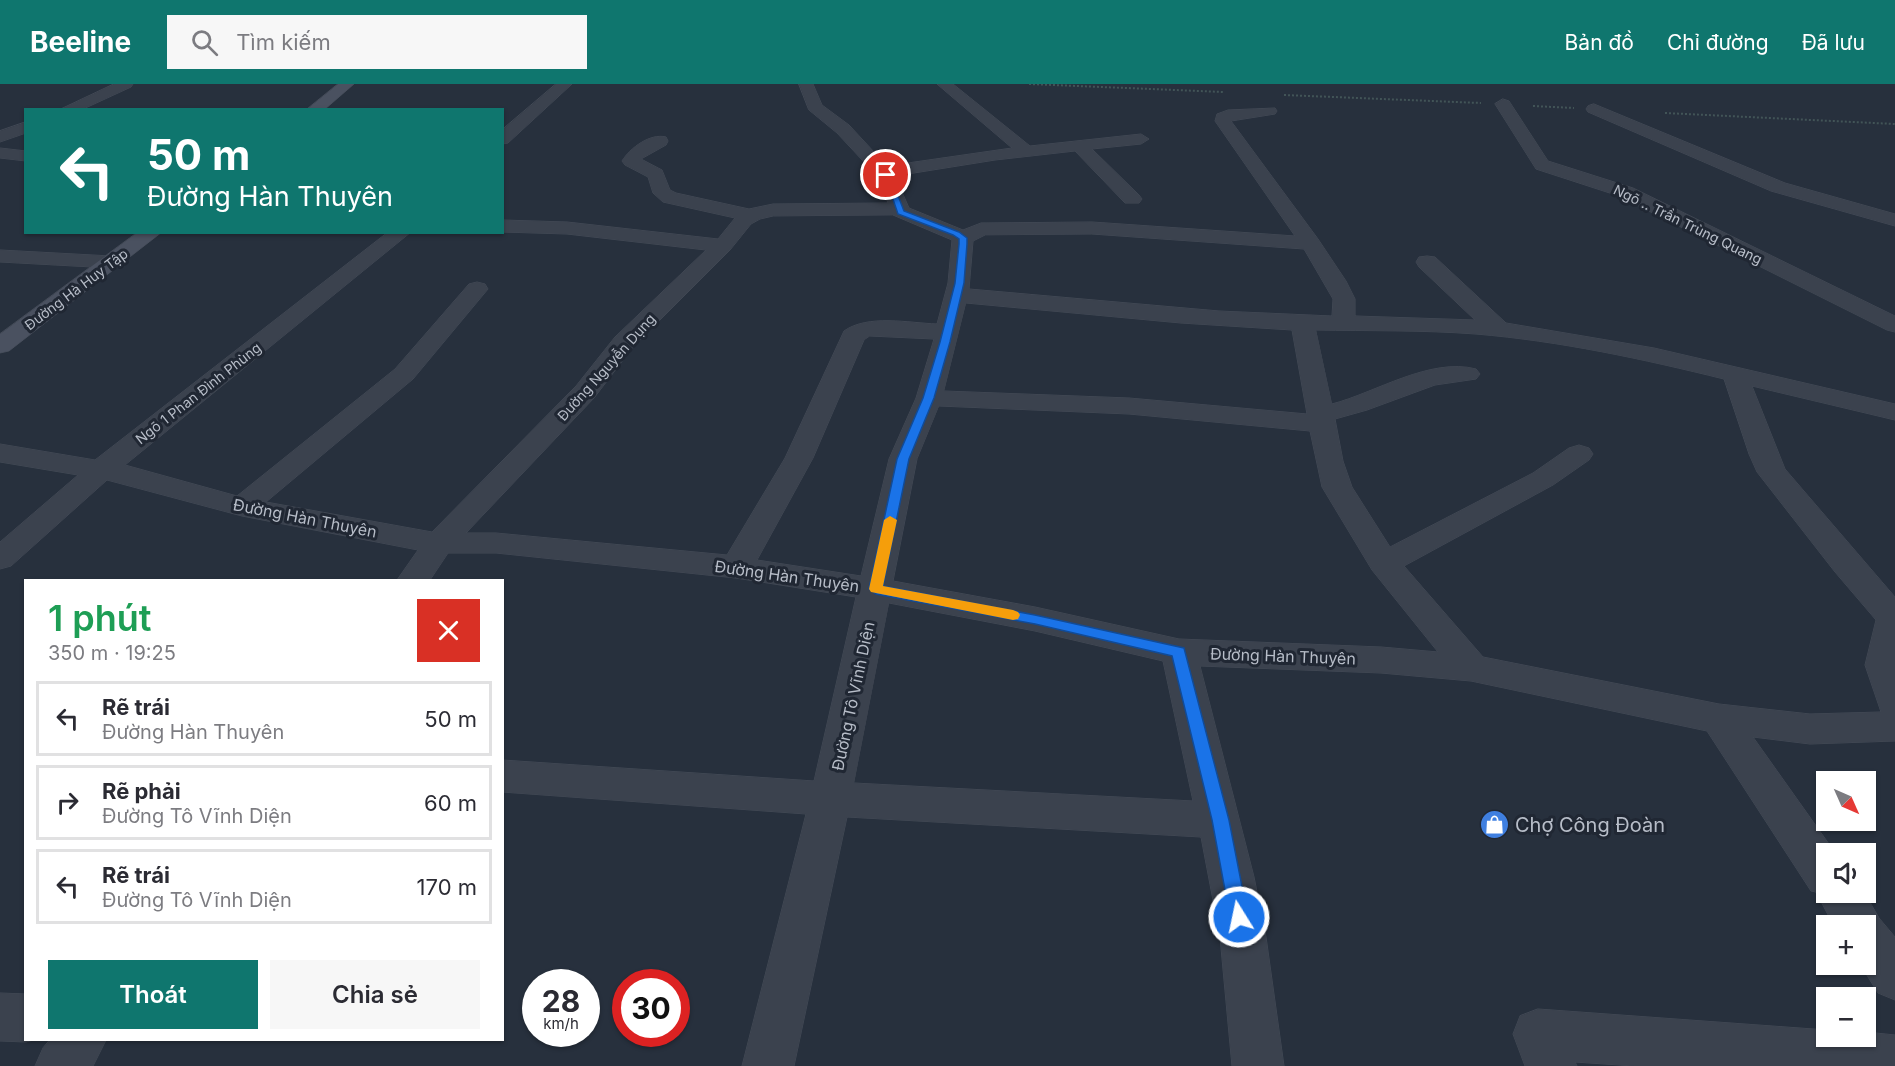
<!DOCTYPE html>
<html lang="vi">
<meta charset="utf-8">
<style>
body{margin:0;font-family:Inter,sans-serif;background:#f7f7f7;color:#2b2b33;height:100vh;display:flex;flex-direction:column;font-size:22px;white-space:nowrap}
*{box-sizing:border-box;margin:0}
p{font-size:20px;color:#7c7c81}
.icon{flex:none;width:33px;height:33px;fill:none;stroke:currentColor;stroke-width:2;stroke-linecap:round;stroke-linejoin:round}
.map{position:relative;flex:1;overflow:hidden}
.side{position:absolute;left:24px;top:495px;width:480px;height:462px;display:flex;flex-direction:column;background:#fff;border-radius:0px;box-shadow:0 2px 4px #0004}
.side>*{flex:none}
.hud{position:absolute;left:24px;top:24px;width:480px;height:126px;border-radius:0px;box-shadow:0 2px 4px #0004;background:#0f766e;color:#fff;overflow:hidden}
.needle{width:39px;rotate:135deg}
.tools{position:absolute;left:1816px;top:687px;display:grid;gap:12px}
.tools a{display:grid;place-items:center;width:60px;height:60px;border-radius:0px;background:#fff;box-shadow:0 2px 4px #0004;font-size:30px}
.speed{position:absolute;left:522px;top:885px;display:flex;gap:12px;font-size:30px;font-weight:700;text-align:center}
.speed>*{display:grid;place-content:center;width:78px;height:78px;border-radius:50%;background:#fff;box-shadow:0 2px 4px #0004;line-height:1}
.speed small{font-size:15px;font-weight:400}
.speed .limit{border:9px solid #d22;background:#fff;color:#111}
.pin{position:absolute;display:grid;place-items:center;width:51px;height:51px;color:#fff;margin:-26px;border:3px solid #fff;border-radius:50%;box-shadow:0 2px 6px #0007}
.me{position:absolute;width:66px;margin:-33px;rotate:350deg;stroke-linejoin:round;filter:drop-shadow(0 0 4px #0008)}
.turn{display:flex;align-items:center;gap:21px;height:126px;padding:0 24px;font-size:27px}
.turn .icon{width:78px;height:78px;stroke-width:2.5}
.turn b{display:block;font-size:42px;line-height:51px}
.round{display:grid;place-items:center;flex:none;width:63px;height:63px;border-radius:0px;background:#f7f7f7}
.overview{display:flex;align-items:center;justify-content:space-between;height:102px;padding:0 24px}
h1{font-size:36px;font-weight:600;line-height:45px;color:#1e9e55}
.cta{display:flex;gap:12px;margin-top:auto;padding:12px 24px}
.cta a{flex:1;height:69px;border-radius:0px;background:#0f766e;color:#fff;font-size:24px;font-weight:600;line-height:69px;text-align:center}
.cta a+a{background:#f7f7f7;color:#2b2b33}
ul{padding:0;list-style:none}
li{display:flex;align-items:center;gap:18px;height:75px;margin:0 12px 9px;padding:0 12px;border:3px solid #e1e1e2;border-radius:0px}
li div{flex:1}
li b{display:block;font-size:22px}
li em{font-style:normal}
header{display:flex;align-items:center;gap:36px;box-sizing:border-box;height:84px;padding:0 30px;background:#0f766e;color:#fff}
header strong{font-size:28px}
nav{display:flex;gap:33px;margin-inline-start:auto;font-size:21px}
.search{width:420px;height:54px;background:#f7f7f7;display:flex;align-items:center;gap:15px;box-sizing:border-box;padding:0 21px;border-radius:0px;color:#7c7c81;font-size:22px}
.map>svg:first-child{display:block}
</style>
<header>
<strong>Beeline</strong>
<div class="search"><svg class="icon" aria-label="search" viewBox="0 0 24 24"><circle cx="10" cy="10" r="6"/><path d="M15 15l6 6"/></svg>Tìm kiếm</div>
<nav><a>Bản đồ</a><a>Chỉ đường</a><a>Đã lưu</a></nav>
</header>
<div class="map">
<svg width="1895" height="982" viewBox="0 0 1895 982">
<rect width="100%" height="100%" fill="#27303d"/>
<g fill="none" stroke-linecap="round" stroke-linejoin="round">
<defs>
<g id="street">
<path d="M114 0H133L131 3 81 26H59Z"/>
<path d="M556 0H572L508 59 502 60V46Z"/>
<path d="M799 0H813L822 21 849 41 887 82 1012 64 937 0H953L1030 62 1141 50 1149 55 1141 60 1092 65 1139 111 1142 115 1139 119H1125L1075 67 995 76 895 92 909 124 963 146 981 139 1092 138 1295 152 1215 37 1217 30 1228 26 1275 24 1277 27 1275 30 1231 37 1318 155 1346 197 1355 215V232L1475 236 1419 183 1416 178 1419 173 1427 172 1435 173 1506 239 1654 264 1895 320V336L1752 302 1785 385 1895 513V657L1810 660 1753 653 1836 770H1827V808H1864L1879 834 1895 853V916L1878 909 1860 880H1866V842H1834L1816 808 1811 807 1707 647 1471 597 1381 589 1200 582 1254 793 1266 853 1284 982H1232L1220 853 1201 753 847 733 794 982H742L806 730 502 708V676L814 697 856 513 736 494 496 469H448L430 496H397L418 466 242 432 107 396 11 482 0 485V458L78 391 0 378V360L95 376 388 148H411L125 381 237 412 395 285 469 200 477 198 485 200 488 205 413 295 266 418 432 448 576 302 615 253 706 166 567 150 502 148V136L567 138 718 155 735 134 663 118 653 109 648 93 625 81 622 77C630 64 650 49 666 53L668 57 666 61 641 75 662 86 670 106 676 109 749 125 773 120 888 119 878 93 837 49 809 26ZM893 131 952 156 948 199 937 240C909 239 868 230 844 247L785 374 727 471 496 449H466L594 314 633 263 730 166 751 140 760 135 773 132ZM1092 150 1304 165 1333 215 1332 232 1219 227 969 205 973 157 985 151ZM966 219 1181 239 1292 246 1307 330 1129 314 944 307ZM1316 246C1369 247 1423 246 1476 250 1560 257 1643 275 1724 295L1749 370 1757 388 1835 488 1876 536 1865 581 1881 628 1810 630 1719 620 1483 573 1404 482 1553 401 1589 376 1593 370 1589 364 1579 361 1569 364 1533 389 1390 463 1352 403 1343 377 1335 335 1367 326 1435 301 1476 295 1480 290 1476 285C1430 273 1375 309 1332 320ZM870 252 934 255 916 314 889 375 861 492 757 476 813 374 864 256ZM939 322 1129 330 1310 347 1322 403 1372 486 1438 568 1381 563 1179 555 1035 523 893 497 917 375ZM889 519 1035 547 1163 577 1193 717 854 699Z"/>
<path d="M1503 15 1509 17 1548 77 1633 104 1895 232V248L1887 246 1619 112 1536 85 1495 20Z"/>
<path d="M1594 20 1785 99 1895 130V142L1771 107 1588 28 1586 25 1588 22Z"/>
<path d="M26 38V49L0 58V47Z"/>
<path d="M0 64 26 67V77L0 74Z"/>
<path d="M0 166 111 172 119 173 122 178 119 183 111 184 0 178Z"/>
<path d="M0 909 26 910V956H33L26 958 0 957Z"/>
<path d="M1538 925 1827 946V952H1866V948L1895 951V982H1634L1575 978 1577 982H1525L1513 950 1520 932Z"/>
<path d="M50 956H106L93 982H35L43 964Z"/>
</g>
<g id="secondary">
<path d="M338 0H354L324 26H306Z"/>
<path d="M138 148H162L9 267 0 269V250Z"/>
</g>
</defs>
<!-- street casing -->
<use href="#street" stroke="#444b57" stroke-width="1"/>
<!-- secondary casing -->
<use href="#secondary" stroke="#444b57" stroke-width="1"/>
<!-- path -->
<g stroke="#425457" stroke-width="2" stroke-dasharray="2 2" stroke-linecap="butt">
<path d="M1029 0 1223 8"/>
<path d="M1284 11 1481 19"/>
<path d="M1533 22 1574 24"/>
<path d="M1665 29 1895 40"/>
</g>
<!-- street -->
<use href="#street" fill="#3b424e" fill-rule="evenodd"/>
<!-- secondary -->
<use href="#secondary" fill="#4a5160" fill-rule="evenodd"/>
</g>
<!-- route -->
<path fill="#1a73e8" stroke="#114b97" stroke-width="1.5" d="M884 89 890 91 904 127 959 148 967 154V160L964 199 950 258 934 314 909 375 883 502 1035 531 1184 564 1229 736 1248 833 1246 839 1239 842 1232 839 1230 833 1212 736 1172 572 1035 540 876 510 869 505 897 375 923 314 940 258 955 199 959 160V155L953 151 898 130Z"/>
<!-- slow -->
<path fill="#f59e0b" d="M890 432 897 436 883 502 1013 526 1018 528 1020 531 1018 535 1013 536 871 508 869 505 884 436Z"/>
<!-- icons -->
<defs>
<symbol id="shop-disc" viewBox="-11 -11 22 22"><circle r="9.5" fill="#3f7fe0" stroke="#202733"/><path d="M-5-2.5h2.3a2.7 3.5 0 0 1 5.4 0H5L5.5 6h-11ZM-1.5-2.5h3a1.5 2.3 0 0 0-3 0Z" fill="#fff"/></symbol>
</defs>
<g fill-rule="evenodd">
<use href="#shop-disc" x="1478" y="724" width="33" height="33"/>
</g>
<g text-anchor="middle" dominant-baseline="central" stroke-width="6" stroke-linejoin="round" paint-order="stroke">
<!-- far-street labels -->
<g font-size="14" fill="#b7bdc8" stroke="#202733">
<text transform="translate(1688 140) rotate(26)">Ngõ .. Trần Trùng Quang</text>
<text transform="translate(76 205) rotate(-37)">Đường Hà Huy Tập</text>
<text transform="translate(606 283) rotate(-48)">Đường Nguyễn Dụng</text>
<text transform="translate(198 309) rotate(-38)">Ngõ 1 Phan Đình Phùng</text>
</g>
<!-- street labels -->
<g font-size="16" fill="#b7bdc8" stroke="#202733">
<text transform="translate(305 434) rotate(11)">Đường Hàn Thuyên</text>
<text transform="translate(787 492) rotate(8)">Đường Hàn Thuyên</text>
<text transform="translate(1283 572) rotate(2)">Đường Hàn Thuyên</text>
<text transform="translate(853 612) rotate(-78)">Đường Tô Vĩnh Diện</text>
</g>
<!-- near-poi labels -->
<g font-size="20" fill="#b7bdc8" stroke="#202733" text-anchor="start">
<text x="1515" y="741">Chợ Công Đoàn</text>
</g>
</g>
</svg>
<div class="tools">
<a><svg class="needle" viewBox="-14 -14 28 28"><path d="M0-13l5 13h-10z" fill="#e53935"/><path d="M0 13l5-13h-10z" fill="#7c7c81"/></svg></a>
<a><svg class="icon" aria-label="sound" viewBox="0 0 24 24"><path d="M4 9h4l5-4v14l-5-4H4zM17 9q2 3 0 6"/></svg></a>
<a>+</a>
<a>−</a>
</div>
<div class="speed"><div>28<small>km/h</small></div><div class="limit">30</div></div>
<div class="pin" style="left:886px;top:91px;background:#d93025"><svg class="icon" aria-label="arrive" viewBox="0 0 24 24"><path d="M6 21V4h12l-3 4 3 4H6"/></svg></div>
<svg class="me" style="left:1239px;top:833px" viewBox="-20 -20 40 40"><circle r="17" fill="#1a73e8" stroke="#fff" stroke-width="3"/><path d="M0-11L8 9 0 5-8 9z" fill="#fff"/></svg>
<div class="hud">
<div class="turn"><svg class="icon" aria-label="left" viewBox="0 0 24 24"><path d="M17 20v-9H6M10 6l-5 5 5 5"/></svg><div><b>50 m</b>Đường Hàn Thuyên</div></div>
</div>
<section class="side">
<div class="overview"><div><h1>1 phút</h1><p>350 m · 19:25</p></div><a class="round" style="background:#d93025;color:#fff"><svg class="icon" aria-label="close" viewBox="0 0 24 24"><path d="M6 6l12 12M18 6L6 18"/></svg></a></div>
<ul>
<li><svg class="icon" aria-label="left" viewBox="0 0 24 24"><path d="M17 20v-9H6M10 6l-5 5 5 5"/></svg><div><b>Rẽ trái</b><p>Đường Hàn Thuyên</p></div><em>50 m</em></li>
<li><svg class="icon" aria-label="right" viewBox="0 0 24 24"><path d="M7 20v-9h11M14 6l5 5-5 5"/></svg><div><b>Rẽ phải</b><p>Đường Tô Vĩnh Diện</p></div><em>60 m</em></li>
<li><svg class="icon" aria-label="left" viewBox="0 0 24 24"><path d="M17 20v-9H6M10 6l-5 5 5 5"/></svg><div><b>Rẽ trái</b><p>Đường Tô Vĩnh Diện</p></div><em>170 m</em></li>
</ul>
<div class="cta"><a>Thoát</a><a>Chia sẻ</a></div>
</section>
</div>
